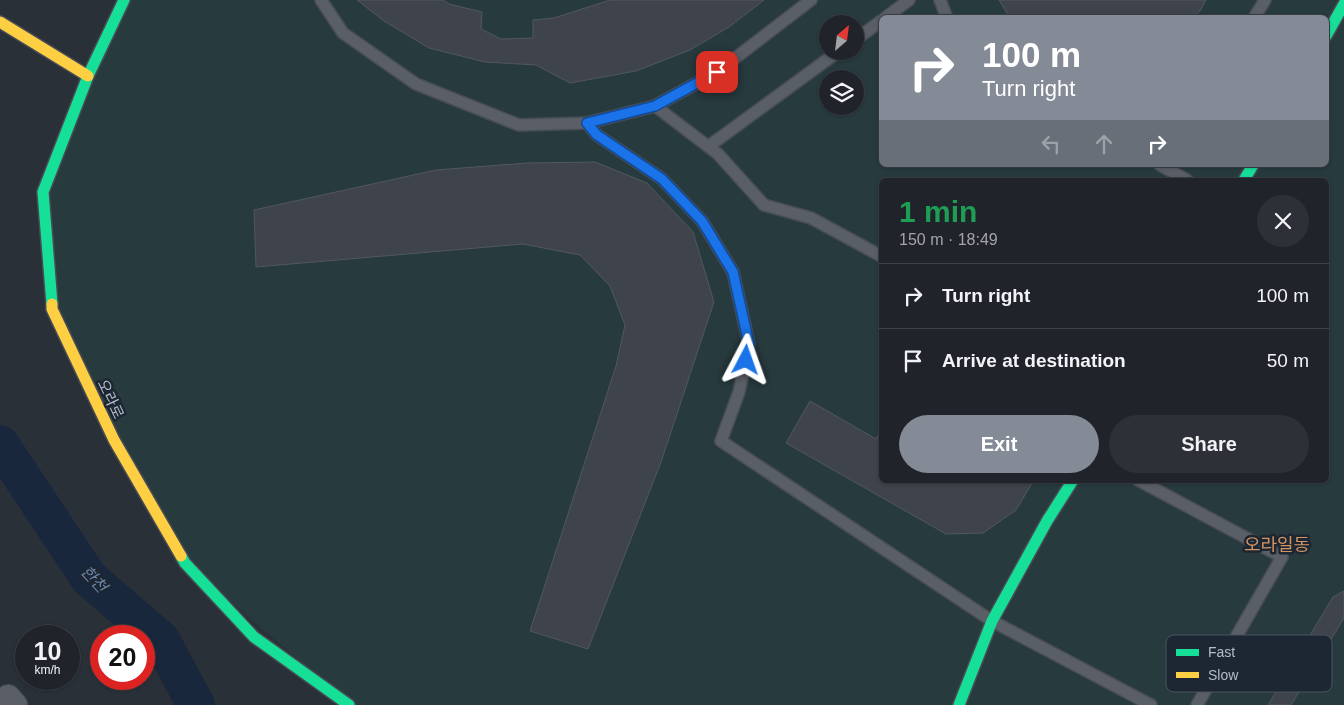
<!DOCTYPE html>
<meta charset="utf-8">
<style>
body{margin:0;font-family:Helvetica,"Noto Sans KR",sans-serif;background:#2d3036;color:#f1f3f6;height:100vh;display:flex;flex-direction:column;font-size:19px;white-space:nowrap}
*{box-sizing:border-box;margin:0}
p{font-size:16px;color:#a2a4a8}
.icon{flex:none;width:28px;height:28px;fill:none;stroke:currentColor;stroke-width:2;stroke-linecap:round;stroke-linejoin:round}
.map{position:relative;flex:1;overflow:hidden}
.drawer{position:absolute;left:879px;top:178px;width:450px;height:305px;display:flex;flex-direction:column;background:#20242a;border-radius:8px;box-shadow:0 1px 4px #0004,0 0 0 1px #3d4147}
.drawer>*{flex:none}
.guide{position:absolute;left:879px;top:15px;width:450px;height:152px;border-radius:8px;box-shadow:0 1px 4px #0004,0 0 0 1px #3d4147;background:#848b96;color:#fff;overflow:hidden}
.needle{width:32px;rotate:28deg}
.tools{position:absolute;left:819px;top:15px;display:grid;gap:10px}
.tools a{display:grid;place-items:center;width:45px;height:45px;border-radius:50%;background:#20242a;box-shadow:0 1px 4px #0004,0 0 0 1px #3d4147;font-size:25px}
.speed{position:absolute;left:15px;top:625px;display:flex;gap:10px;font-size:25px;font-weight:700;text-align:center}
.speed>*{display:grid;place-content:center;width:65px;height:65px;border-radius:50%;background:#20242a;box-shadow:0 1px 4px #0004,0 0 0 1px #3d4147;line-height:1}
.speed small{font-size:12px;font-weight:400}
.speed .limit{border:8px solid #d22;background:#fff;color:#111}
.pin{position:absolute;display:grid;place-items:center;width:42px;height:42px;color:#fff;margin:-21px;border-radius:10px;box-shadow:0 2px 8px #0006}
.me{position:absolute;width:55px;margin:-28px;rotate:4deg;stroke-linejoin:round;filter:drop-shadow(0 0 4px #0008)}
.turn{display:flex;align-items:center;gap:18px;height:105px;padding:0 20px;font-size:22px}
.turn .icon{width:65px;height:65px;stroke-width:2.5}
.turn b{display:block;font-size:35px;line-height:42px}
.lanes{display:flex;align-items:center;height:48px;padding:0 20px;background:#0003;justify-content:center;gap:25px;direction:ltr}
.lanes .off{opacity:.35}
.round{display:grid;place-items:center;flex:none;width:52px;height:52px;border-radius:26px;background:#2d3036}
.summary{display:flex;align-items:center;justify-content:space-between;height:85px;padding:0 20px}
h1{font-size:30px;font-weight:800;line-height:38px;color:#1e9e55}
.primary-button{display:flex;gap:10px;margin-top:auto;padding:10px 20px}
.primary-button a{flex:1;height:58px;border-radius:30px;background:#848b96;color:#fff;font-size:20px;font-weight:800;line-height:58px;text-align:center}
.primary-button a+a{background:#2d3036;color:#f1f3f6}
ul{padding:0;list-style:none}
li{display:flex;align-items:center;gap:15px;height:65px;padding:0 20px;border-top:1px solid #3d4147}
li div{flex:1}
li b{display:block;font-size:19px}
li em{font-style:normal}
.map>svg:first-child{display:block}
</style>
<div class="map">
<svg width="1344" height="705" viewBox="0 0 1344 705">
<rect width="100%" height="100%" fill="#2a3038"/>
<!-- green -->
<path fill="#273a3e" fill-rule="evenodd" d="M125 0H1344V705H351L185 563 52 309 43 192ZM881 18H1326V165H881ZM828 24H855V51H828ZM828 79H855V106H828ZM881 180H1326V480H881Z"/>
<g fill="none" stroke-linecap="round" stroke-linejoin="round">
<!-- river -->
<path stroke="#19273c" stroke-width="38" d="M0 444 89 578 161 640 196 705"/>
</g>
<!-- building -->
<g fill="#3f444c" stroke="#52575f">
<path d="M357 0H443L449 4 482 12 481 29 501 39 533 38V20L554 18 610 0H764L729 27 690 50 636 71 570 83 536 65 485 62 429 48 384 21Z"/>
<path d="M999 0H1206L1200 11 1192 18H1010Z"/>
<path d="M595 162 647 183 693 232 714 302 661 462 588 649 530 631 616 366 625 325 610 286 580 255 523 244 256 267 254 210 436 170 527 163Z"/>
<path d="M810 401 876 439 881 430V480H1034L1016 510 983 533 946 534 786 443Z"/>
<path d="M1344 591V618L1291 705H1268L1333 597Z"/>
</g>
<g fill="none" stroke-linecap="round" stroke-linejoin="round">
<defs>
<g id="lane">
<path d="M321 0 343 33 416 84 519 125 587 123 655 106 717 72 811 0"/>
<path d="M940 0 947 18"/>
<path d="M885 18 909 0"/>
<path d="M1254 18 1265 0"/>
<path d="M855 40 881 21"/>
<path d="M655 106 718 154 764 205 811 218 881 256"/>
<path d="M587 123 597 135 662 179 702 221 733 272 749 344 739 392 721 441 992 621 1151 705"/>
<path d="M709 146 839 51"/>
<path d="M1160 165 1187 180"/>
<path d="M1138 480 1282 557 1197 705"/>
</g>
<path id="street" d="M8 697 15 705"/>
<g id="fast">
<path d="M1326 36 1344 4"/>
<path d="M1244 180 1253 165"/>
<path d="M52 304 43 192 88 76 124 0"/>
<path d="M181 556 185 563 254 637 349 705"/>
<path d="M959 705 992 621 1047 521 1073 480"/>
</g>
<g id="slow">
<path d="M0 22 88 76"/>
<path d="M52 304V309L114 440 181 556"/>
</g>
</defs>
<!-- lane casing -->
<use href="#lane" stroke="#484c55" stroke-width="14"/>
<!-- street casing -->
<use href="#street" stroke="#484c55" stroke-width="26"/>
<!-- fast casing -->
<use href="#fast" stroke="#484c55" stroke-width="14"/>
<!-- slow casing -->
<use href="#slow" stroke="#484c55" stroke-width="14"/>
<!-- lane -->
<use href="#lane" stroke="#5a5e66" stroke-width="11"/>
<!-- street -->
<use href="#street" stroke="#5a5e66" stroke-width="24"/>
<!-- fast -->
<use href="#fast" stroke="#16e098" stroke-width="11"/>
<!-- slow -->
<use href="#slow" stroke="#ffcf43" stroke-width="11"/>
</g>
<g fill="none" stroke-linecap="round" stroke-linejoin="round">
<defs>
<path id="route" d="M717 72 655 106 587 123 597 135 662 179 702 221 733 272 749 344 746 360"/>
</defs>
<!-- route casing -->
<use href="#route" stroke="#114b97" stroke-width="12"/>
<!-- route -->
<use href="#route" stroke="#1a73e8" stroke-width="9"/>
</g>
<g text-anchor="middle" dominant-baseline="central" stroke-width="5" stroke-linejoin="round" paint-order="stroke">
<!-- street labels -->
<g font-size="15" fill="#b4bcc9" stroke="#1d2633">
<text transform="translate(111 399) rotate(65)">오라로</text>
</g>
<!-- water labels -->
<g font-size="16" font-style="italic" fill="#6d86a8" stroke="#1d2633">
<text transform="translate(94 579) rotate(47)">한천</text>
</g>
<!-- quarter labels -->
<g font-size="18" fill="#d59563" stroke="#1d2633">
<text x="1277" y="545">오라일동</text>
</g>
</g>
<!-- legend -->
<rect x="1166" y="635" width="166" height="57" rx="8" fill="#1d2633" stroke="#4a5360" stroke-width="1"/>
<rect x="1176" y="649" width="23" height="7" fill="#16e098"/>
<rect x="1176" y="672" width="23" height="6" fill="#ffcf43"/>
<g font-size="14" fill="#b4bcc9">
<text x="1208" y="657">Fast</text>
<text x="1208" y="680">Slow</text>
</g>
</svg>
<div class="tools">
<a><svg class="needle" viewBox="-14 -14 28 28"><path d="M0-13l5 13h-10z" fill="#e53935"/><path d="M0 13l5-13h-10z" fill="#a2a4a8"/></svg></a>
<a><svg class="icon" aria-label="layers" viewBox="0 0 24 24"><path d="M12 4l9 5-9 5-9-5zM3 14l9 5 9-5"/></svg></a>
</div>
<div class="speed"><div>10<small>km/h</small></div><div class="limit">20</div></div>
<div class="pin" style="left:717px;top:72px;background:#d93025"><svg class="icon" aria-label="arrive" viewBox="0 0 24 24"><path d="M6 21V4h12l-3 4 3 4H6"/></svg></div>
<svg class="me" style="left:746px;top:360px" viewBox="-20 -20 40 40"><path d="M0-17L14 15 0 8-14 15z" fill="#1a73e8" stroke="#fff" stroke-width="4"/></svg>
<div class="guide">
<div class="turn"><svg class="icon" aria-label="right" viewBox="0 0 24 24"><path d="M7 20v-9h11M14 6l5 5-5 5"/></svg><div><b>100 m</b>Turn right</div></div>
<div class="lanes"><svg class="icon off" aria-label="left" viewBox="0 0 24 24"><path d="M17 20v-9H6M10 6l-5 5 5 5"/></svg><svg class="icon off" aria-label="ahead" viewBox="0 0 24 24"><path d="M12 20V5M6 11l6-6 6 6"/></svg><svg class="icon" aria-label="right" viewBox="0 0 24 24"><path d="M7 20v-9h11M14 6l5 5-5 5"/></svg></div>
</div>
<section class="drawer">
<div class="summary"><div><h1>1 min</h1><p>150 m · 18:49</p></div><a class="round"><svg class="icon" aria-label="close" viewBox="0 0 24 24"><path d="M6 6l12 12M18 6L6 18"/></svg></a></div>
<ul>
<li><svg class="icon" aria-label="right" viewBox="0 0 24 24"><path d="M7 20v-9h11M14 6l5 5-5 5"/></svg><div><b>Turn right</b></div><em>100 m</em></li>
<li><svg class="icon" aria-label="arrive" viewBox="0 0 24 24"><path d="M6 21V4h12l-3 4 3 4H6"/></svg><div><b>Arrive at destination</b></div><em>50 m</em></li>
</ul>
<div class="primary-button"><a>Exit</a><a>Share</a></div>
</section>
</div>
